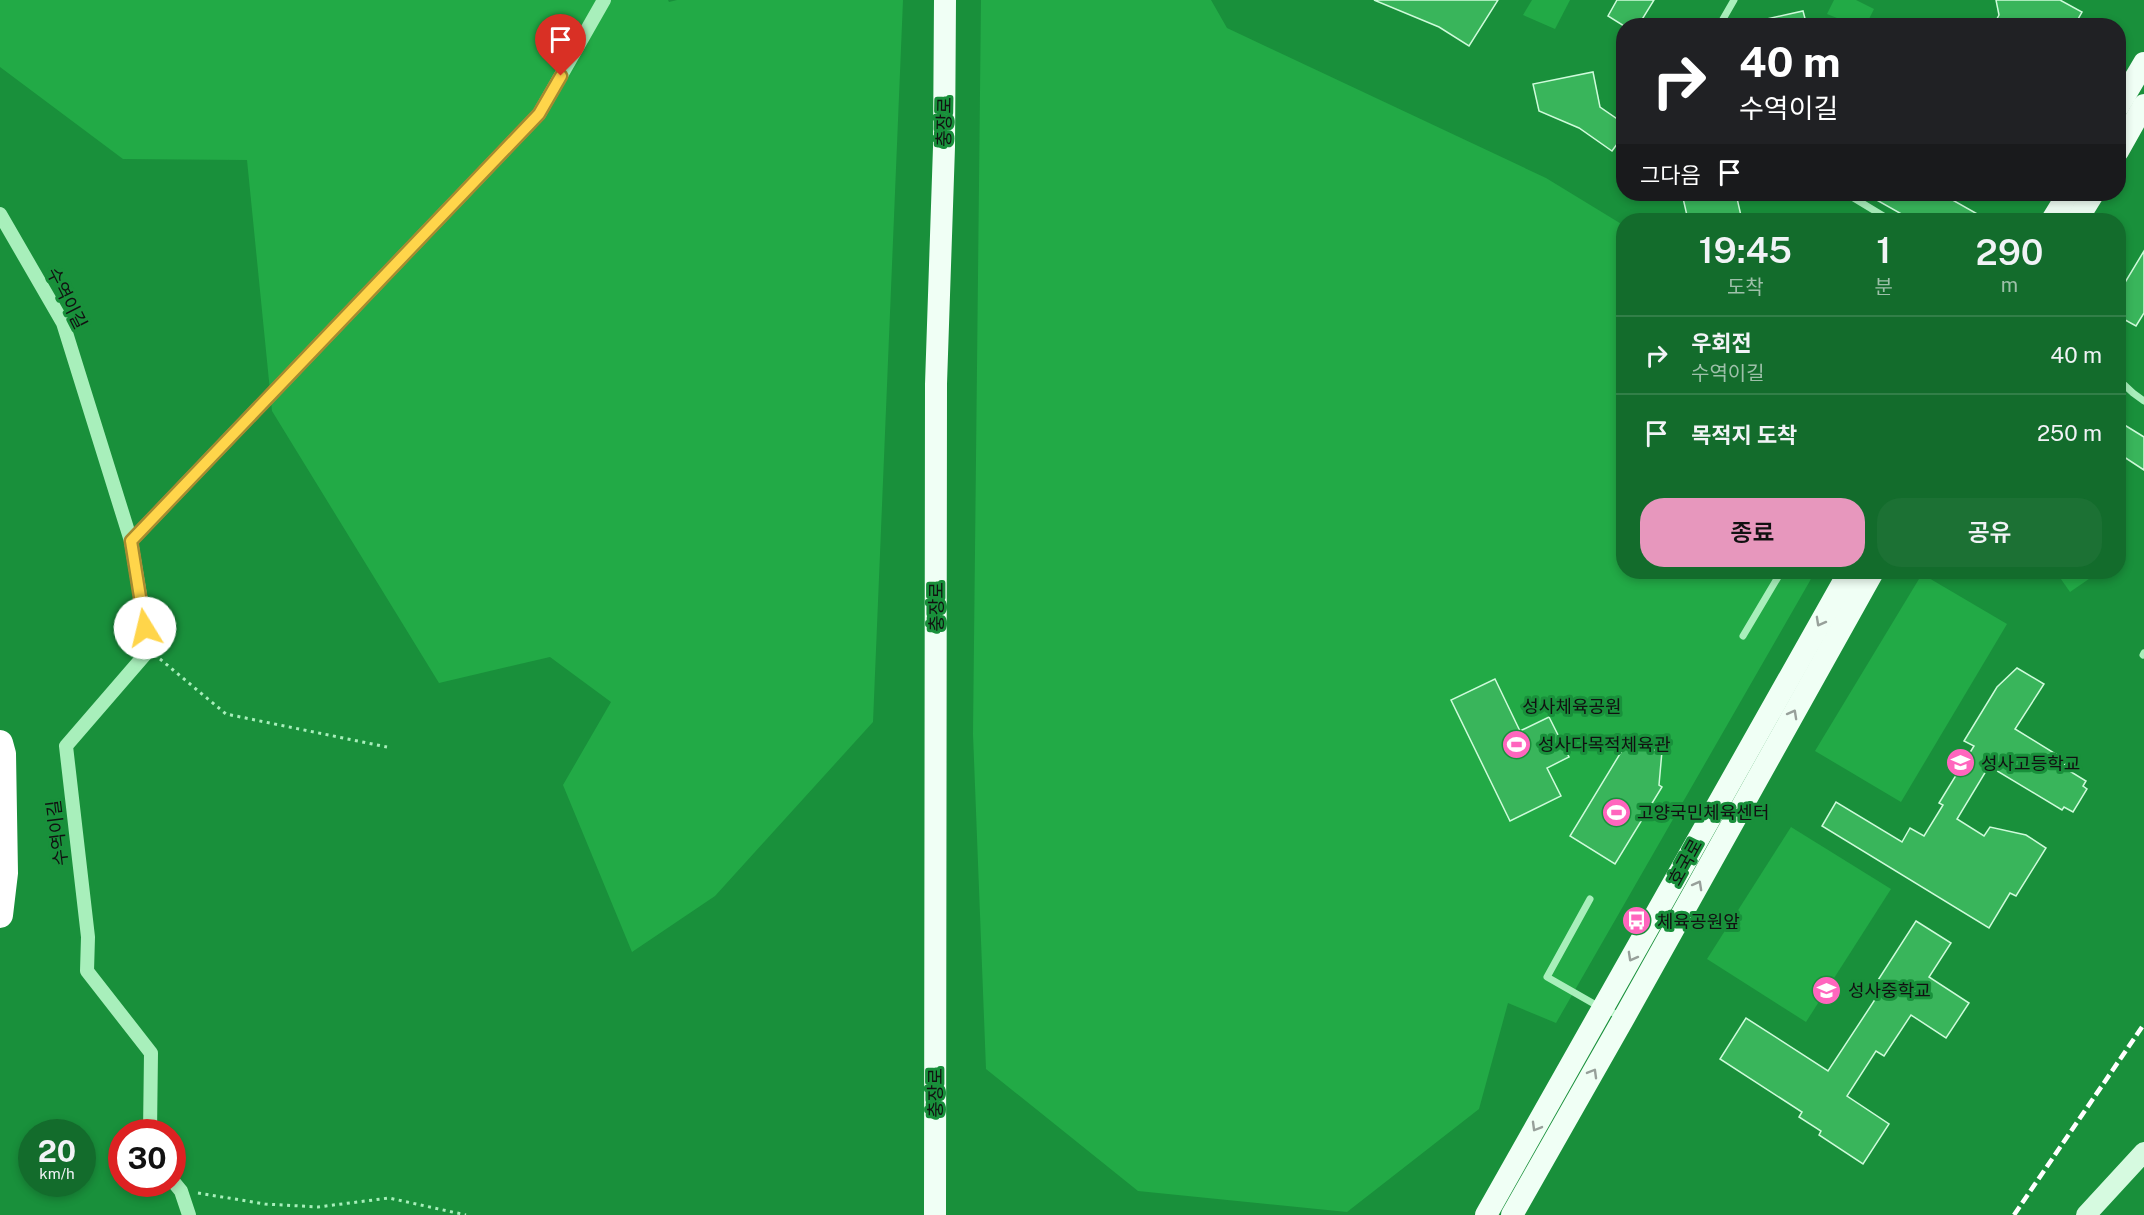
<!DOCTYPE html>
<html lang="ko">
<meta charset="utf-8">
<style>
body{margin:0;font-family:"Public Sans","Noto Sans KR",sans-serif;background:#1c7134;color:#f1f3f6;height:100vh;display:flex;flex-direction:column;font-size:22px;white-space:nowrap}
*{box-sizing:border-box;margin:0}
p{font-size:20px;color:#9dc0a9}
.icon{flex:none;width:33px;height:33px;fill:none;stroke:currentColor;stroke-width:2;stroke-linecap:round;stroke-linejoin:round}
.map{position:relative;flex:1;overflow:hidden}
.panel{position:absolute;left:1616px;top:213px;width:510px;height:366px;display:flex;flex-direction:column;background:#136c2c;border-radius:24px;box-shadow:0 3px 9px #0003}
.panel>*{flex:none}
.hud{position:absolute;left:1616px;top:18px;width:510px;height:183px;border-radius:24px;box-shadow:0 3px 9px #0003;background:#202124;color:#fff;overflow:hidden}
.speed{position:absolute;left:18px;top:1119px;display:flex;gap:12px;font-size:30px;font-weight:700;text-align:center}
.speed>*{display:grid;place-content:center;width:78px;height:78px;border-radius:50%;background:#136c2c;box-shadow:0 3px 9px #0003;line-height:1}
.speed small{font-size:15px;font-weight:400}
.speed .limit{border:9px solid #d22;background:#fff;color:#111}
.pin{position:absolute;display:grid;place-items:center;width:51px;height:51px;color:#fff;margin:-62px -26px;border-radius:50% 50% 50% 0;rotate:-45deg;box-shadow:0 0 6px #0007}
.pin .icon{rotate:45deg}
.me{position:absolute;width:66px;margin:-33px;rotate:351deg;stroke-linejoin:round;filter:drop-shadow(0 0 4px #0008)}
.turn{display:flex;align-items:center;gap:21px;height:126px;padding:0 24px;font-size:27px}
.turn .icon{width:78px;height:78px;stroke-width:2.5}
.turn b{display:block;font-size:42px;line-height:51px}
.then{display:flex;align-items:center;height:57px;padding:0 24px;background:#0003;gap:12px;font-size:22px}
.eta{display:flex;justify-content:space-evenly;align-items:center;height:102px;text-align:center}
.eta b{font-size:36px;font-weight:600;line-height:42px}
.button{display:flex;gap:12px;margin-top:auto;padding:12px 24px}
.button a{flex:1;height:69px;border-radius:24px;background:#e797bd;color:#111;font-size:24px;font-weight:600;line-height:69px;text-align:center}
.button a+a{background:#1c7134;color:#f1f3f6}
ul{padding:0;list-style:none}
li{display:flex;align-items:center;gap:18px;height:78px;padding:0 24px;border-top:2px solid #327f48}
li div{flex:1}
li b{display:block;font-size:22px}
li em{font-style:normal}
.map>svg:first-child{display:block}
</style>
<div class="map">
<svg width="2144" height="1215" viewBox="0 0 2144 1215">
<rect width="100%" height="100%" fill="#19903b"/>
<!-- green -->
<g fill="#22aa46">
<path d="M0 0H668L669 2 677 0H903L873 722 715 896 632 952 563 785 611 702 550 657 439 683 272 411 247 160 123 159 0 67Z"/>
<path d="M981 0H1211L1227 28 1546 178 1623 225V572H1815L1556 1023 1508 1003 1479 1109 1347 1212 1138 1191 986 1069 973 734Z"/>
<path d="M1532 0H1570L1555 29 1523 15Z"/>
<path d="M1834 0H1856L1874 9 1866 25H1854L1827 14Z"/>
<path d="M2056 572H2099L2070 592Z"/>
<path d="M1922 574 2007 624 1901 802 1815 751Z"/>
<path d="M1791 827 1891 889 1806 1022 1707 959Z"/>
</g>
<!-- building -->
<g fill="#39b55b" stroke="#cefbda" stroke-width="1.5">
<path d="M1374 0H1498L1469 46 1439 27Z"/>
<path d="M1617 0H1654L1638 26H1624L1608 16Z"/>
<path d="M1996 0H2060L2082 12 2074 26H2058L2047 20 2030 26H1993L1999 15Z"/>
<path d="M1803 11 1807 26H1763L1762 20Z"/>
<path d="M1593 72 1600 107 1623 123V136L1612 151 1579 128 1539 111 1533 84Z"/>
<path d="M1702 194H1736L1742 220H1688L1683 198Z"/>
<path d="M1866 194H1942L1988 220H1912Z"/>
<path d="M2144 251V313L2136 326 2118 316V294Z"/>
<path d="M2118 421 2144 437V470L2118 453Z"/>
<path d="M2017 668 2044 684 2015 729 2067 761 2063 767 2086 781 2083 786 2087 789 2073 812 2064 807 2062 810 1989 766 1957 819 1984 836 1990 827 2026 835 2046 848 2016 896 2010 893 1989 928 1822 826 1836 802 1902 842 1910 828 1924 836 1943 805 1939 803 1974 746 1964 741 1997 687Z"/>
<path d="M1495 679 1520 731 1549 717 1569 757 1547 768 1561 796 1510 821 1451 700Z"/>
<path d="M1629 739 1645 749 1662 751 1659 785 1662 787 1615 864 1570 836Z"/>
<path d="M1916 921 1951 943 1929 977 1969 1003 1946 1038 1911 1015 1884 1056 1876 1051 1847 1096 1889 1124 1863 1164 1819 1135 1821 1131 1799 1117 1802 1112 1720 1059 1746 1018 1828 1071 1878 995 1871 991Z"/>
</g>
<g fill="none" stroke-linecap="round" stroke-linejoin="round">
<!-- path -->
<g stroke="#a8efbb" stroke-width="3" stroke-dasharray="3 4.5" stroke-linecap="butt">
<path d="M160 659 226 714 387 747"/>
<path d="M198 1193 265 1204 318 1207 389 1198 466 1215"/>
</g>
<!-- lane -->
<g stroke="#a8efbb" stroke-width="7">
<path d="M1719 26 1734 0"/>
<path d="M1847 194 1890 220"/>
<path d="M2118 379 2133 393 2144 401"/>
<path d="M1743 636 1781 572"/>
<path d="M2143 655 2144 653"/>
<path d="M1590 899 1547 977 1603 1009 1622 1016"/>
</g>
<!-- street -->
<g stroke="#a8efbb" stroke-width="14">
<path d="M0 214 63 323 131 541 149 650 66 746 88 937 87 971 151 1053 150 1132"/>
<path d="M131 541 539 114 604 0"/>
<path d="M172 1180 181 1191 189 1215"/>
</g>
<!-- secondary -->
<path stroke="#d6fae0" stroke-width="20" d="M2086 1215 2144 1152"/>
<!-- primary -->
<g stroke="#f0fff5" stroke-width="22">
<path d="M2118 107 2144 63"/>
<path d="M2118 151 2144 105"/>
<path d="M2052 220 2068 194"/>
<path d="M2077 220 2093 194"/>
<path d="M935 1215 936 384 944 147 945 0"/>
<path d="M1486 1215 1849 572"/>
<path d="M1512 1215 1625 1016 1873 572"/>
</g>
<!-- highway -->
<path stroke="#fff" stroke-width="26" d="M0 743 3 754 5 873 0 915"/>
<!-- rail -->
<path stroke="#fff" stroke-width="4.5" stroke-dasharray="10 4.5" stroke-linecap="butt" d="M2014 1215 2144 1024"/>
</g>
<!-- one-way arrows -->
<defs><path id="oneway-chevron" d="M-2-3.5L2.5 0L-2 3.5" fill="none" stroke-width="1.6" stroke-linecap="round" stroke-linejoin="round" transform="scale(1.5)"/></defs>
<g stroke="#97a09a">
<use href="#oneway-chevron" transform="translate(1820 622) rotate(119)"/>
<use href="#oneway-chevron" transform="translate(1793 714) rotate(-61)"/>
<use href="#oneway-chevron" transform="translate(1698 885) rotate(-61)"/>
<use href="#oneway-chevron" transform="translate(1632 957) rotate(119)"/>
<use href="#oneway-chevron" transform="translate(1593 1073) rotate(-60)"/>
<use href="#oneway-chevron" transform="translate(1536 1127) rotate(120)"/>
</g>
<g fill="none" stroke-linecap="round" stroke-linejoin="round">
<defs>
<path id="route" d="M145 628 131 541 539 114 561 76"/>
</defs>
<!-- route casing -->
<use href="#route" stroke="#a68a30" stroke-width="15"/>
<!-- route -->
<use href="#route" stroke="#ffd54a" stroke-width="10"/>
</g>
<!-- icons -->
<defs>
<symbol id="stadium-disc" viewBox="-11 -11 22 22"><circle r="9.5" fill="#ff66be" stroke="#19903b"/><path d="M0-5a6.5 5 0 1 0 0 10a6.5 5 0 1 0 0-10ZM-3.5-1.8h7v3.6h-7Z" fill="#fff"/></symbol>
<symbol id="school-disc" viewBox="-11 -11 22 22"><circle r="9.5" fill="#ff66be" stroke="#19903b"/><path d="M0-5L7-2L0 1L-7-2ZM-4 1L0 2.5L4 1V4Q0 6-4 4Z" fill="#fff"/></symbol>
<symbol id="bus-disc" viewBox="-11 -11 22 22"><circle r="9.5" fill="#ff66be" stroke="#19903b"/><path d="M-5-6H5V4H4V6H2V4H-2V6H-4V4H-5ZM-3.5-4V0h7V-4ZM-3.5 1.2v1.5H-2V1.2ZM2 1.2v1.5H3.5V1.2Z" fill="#fff"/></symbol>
</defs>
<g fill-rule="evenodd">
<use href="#stadium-disc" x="1500" y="728" width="33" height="33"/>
<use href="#school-disc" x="1944" y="746" width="33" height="33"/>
<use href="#stadium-disc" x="1600" y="796" width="33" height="33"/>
<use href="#bus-disc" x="1620" y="904" width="33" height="33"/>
<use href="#school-disc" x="1810" y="974" width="33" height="33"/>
</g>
<g text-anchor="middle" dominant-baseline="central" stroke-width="6" stroke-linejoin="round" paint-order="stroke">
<!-- street labels -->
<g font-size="18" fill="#111" stroke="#19903b">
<text transform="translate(944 122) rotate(-89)">충장로</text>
<text transform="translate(67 298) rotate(63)">수역이길</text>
<text transform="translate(936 607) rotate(-90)">충장로</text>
<text transform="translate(57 833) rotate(-97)">수역이길</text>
<text transform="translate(1685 862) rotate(-61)">호국로</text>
<text transform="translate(935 1093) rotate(-90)">충장로</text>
</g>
<!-- park labels -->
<g font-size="18" fill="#111" stroke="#19903b">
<text x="1572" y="706">성사체육공원</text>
</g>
<!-- poi labels -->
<g font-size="18" fill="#111" stroke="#19903b" text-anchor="start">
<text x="1538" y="744">성사다목적체육관</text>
<text x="1981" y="763">성사고등학교</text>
<text x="1637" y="812">고양국민체육센터</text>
<text x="1657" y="921">체육공원앞</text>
<text x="1848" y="990">성사중학교</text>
</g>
</g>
</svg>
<div class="speed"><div>20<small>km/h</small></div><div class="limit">30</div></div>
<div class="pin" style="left:561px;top:76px;background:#d93025"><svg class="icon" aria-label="arrive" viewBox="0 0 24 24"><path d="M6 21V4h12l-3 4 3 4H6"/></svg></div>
<svg class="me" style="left:145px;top:628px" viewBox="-20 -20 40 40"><circle r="19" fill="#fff"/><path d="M0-13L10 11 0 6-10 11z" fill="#ffd54a"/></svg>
<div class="hud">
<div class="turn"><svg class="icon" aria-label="right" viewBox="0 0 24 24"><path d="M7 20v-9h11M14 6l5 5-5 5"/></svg><div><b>40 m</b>수역이길</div></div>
<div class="then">그다음<svg class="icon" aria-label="arrive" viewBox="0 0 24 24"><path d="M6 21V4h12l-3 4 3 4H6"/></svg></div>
</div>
<section class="panel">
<div class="eta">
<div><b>19:45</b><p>도착</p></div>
<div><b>1</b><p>분</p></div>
<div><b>290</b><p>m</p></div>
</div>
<ul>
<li><svg class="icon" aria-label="right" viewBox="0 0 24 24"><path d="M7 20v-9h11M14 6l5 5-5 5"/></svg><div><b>우회전</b><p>수역이길</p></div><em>40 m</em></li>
<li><svg class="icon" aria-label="arrive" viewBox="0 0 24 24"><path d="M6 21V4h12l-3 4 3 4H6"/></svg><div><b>목적지 도착</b></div><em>250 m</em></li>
</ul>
<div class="button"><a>종료</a><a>공유</a></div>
</section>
</div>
